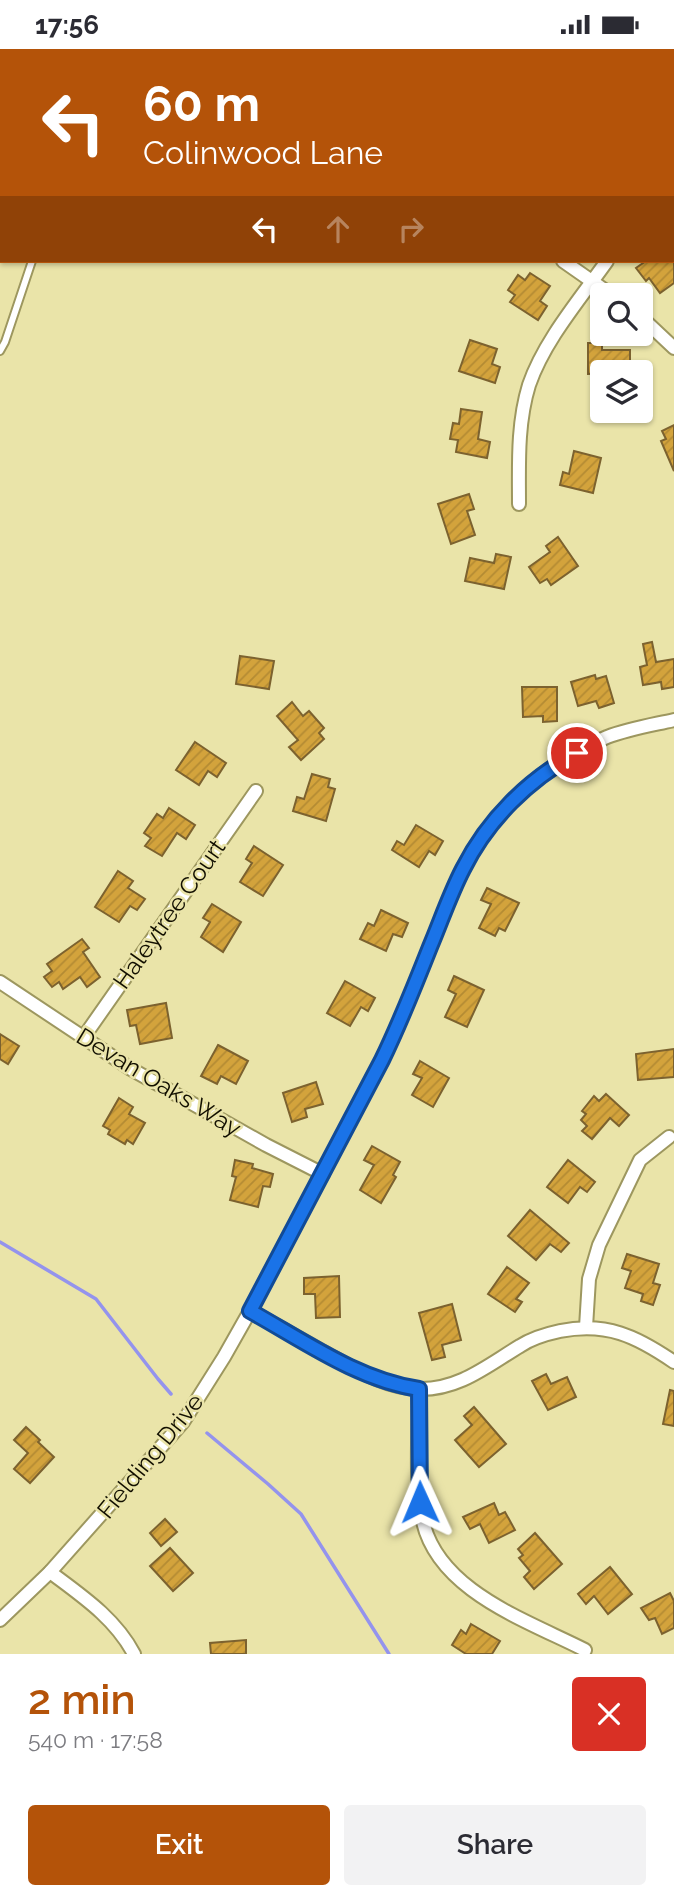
<!DOCTYPE html>
<meta charset="utf-8">
<style>
body{margin:0;font-family:Raleway,sans-serif;background:#f2f2f3;color:#2b2b33;height:100vh;display:flex;flex-direction:column;font-size:26px;white-space:nowrap}
*{box-sizing:border-box;margin:0}
p{font-size:23px;color:#7c7c81}
.icon{flex:none;width:38px;height:38px;fill:none;stroke:currentColor;stroke-width:2;stroke-linecap:round;stroke-linejoin:round}
.map{position:relative;height:1605px;overflow:hidden}
.side{display:flex;flex-direction:column;background:#fff;flex:1}
.side>*{flex:none}
.top-card{position:absolute;left:0px;top:0px;width:676px;height:214px;box-shadow:0 2px 5px #0004;background:#b45309;color:#fff;overflow:hidden}
.controls{position:absolute;left:590px;top:234px;display:grid;gap:14px}
.controls a{display:grid;place-items:center;width:63px;height:63px;border-radius:7px;background:#fff;box-shadow:0 2px 5px #0004;font-size:35px}
.pin{position:absolute;display:grid;place-items:center;width:60px;height:60px;color:#fff;margin:-30px;border:4px solid #fff;border-radius:50%;box-shadow:0 2px 7px #0007}
.me{position:absolute;width:77px;margin:-38px;rotate:359deg;stroke-linejoin:round;filter:drop-shadow(0 0 5px #0008)}
.turn{display:flex;align-items:center;gap:24px;height:147px;padding:0 28px;font-size:32px}
.turn .icon{width:91px;height:91px;stroke-width:2.5}
.turn b{display:block;font-size:49px;line-height:60px}
.lanes{display:flex;align-items:center;height:66px;padding:0 28px;background:#0003;justify-content:center;gap:35px;direction:ltr}
.lanes .off{opacity:.35}
.round{display:grid;place-items:center;flex:none;width:74px;height:74px;border-radius:7px;background:#f2f2f3}
.headline{display:flex;align-items:center;justify-content:space-between;height:119px;padding:0 28px}
h1{font-size:42px;font-weight:600;line-height:52px;color:#b45309}
.primary-button{display:flex;gap:14px;margin-top:auto;padding:14px 28px}
.primary-button a{flex:1;height:80px;border-radius:7px;background:#b45309;color:#fff;font-size:28px;font-weight:600;line-height:80px;text-align:center}
.primary-button a+a{background:#f2f2f3;color:#2b2b33}
.status{display:flex;justify-content:space-between;align-items:center;height:49px;padding:0 35px;background:#fff;direction:ltr}
.status svg{height:19px;fill:currentColor}
.map>svg:first-child{display:block}
</style>
<div class="status"><b>17:56</b><svg viewBox="0 0 49 12"><path d="M0 12V9h3v3zM5 12V6h3v6zM10 12V3h3v9zM15 12V0h3v12zM26 1h20v11H26zM47 4h2v5h-2z"/></svg></div>
<div class="map">
<svg width="674" height="1605" viewBox="0 0 674 1605">
<defs>
<pattern id="building-hatch" width="6" height="6" patternUnits="userSpaceOnUse" patternTransform="scale(1.75)"><rect width="6" height="6" fill="#d3a33c"/><path d="M-1 1l2-2M0 6l6-6M5 7l2-2" fill="none" stroke="#b48b33"/></pattern>
</defs>
<rect width="100%" height="100%" fill="#eae4a9"/>
<g fill="none" stroke-linecap="round" stroke-linejoin="round">
<!-- stream -->
<g stroke="#9493ed" stroke-width="3.5">
<path d="M0 1193 96 1250 158 1330 171 1345"/>
<path d="M207 1384 268 1435 301 1465 389 1605"/>
</g>
</g>
<!-- building -->
<g fill="url(#building-hatch)" stroke="#7c622f" stroke-width="2">
<path d="M646 212H674V234L660 244 649 229 646 232 636 219Z"/>
<path d="M530 224 550 237 540 252 547 257 538 271 510 253 515 246 508 241 518 226 525 231Z"/>
<path d="M470 291 497 300 492 315 500 318 495 334 459 322Z"/>
<path d="M588 294H602V301H630V324L588 325Z"/>
<path d="M461 360 482 363 478 390 490 393 487 409 456 403 458 391 450 390 453 374 459 375Z"/>
<path d="M674 376V422L661 392 666 390 662 382Z"/>
<path d="M574 402 601 409 593 444 560 436 563 423 569 425Z"/>
<path d="M469 445 474 460 467 462 475 486 451 495 438 455Z"/>
<path d="M558 488 578 517 551 536 547 530 540 534 529 518 550 503 546 497Z"/>
<path d="M496 505 511 508 504 540 465 532 470 509 494 514Z"/>
<path d="M652 593 656 613 674 610V638L662 640 661 633 643 636 640 618 647 616 643 595Z"/>
<path d="M240 607 274 612 269 640 236 635Z"/>
<path d="M595 626 596 630 606 627 614 654 599 659 596 652 578 657 571 633Z"/>
<path d="M522 638H557V672L543 673V667L523 668Z"/>
<path d="M292 653 303 667 309 662 324 679 319 684 324 690 301 711 289 698 298 691 277 667Z"/>
<path d="M195 693 226 714 217 728 208 722 199 736 176 721Z"/>
<path d="M312 725 330 730 328 738 335 740 326 772 293 762 297 748 304 750Z"/>
<path d="M169 759 195 776 186 790 177 784 162 807 145 797 151 789 144 784 157 765 163 769Z"/>
<path d="M416 776 443 792 435 806 429 802 419 818 392 801 397 792 404 796Z"/>
<path d="M254 797 283 816 263 847 240 833 252 814 246 810Z"/>
<path d="M118 822 133 832 128 839 145 850 137 861 130 857 119 873 95 858Z"/>
<path d="M487 839 519 854 505 882 499 879 495 887 479 879 491 855 481 851Z"/>
<path d="M212 855 241 873 223 903 201 888 210 873 203 869Z"/>
<path d="M381 861 408 874 402 888 393 885 386 902 360 890 368 874 374 877Z"/>
<path d="M82 890 89 899 83 903 100 928 87 938 80 928 63 940 59 933 52 938 44 928 52 922 47 915Z"/>
<path d="M454 927 484 941 467 978 445 968 456 945 448 941Z"/>
<path d="M345 932 375 949 368 962 361 958 350 977 327 964Z"/>
<path d="M166 954 172 989 140 995 136 976 130 977 127 961Z"/>
<path d="M0 985 19 997 8 1015 0 1010Z"/>
<path d="M218 996 248 1012 236 1035 221 1027 217 1035 201 1027Z"/>
<path d="M674 1000V1028L638 1031 636 1005Z"/>
<path d="M420 1012 449 1029 433 1058 412 1046 422 1029 413 1025Z"/>
<path d="M316 1033 323 1055 305 1060 307 1068 292 1073 283 1044Z"/>
<path d="M606 1045 629 1066 619 1077 610 1069 592 1090 582 1082 587 1077 581 1071 586 1065 582 1062 594 1047 599 1052Z"/>
<path d="M119 1049 133 1058 129 1065 145 1074 133 1095 127 1091 125 1095 108 1085 110 1081 103 1077Z"/>
<path d="M372 1097 400 1113 393 1126 396 1128 381 1154 360 1141 374 1116 364 1111Z"/>
<path d="M235 1111 253 1115 252 1119 273 1125 270 1138 263 1137 258 1158 230 1151 236 1128 232 1127Z"/>
<path d="M568 1111 595 1133 587 1143 580 1138 568 1154 547 1138Z"/>
<path d="M530 1161 569 1194 561 1203 550 1195 536 1211 508 1187Z"/>
<path d="M627 1205 659 1215 653 1234 660 1236 653 1256 641 1252 643 1245 625 1239 631 1222 622 1219Z"/>
<path d="M507 1218 529 1234 516 1250 522 1253 515 1263 488 1245Z"/>
<path d="M339 1227 340 1268 316 1269 315 1245H304V1229Z"/>
<path d="M452 1255 461 1291 442 1296 445 1308 432 1311 419 1264Z"/>
<path d="M546 1325 551 1335 567 1328 576 1348 548 1361 532 1332Z"/>
<path d="M670 1341 674 1342V1377L663 1375Z"/>
<path d="M474 1358 506 1395 479 1418 455 1391 472 1376 464 1367Z"/>
<path d="M26 1378 40 1391 38 1393 54 1408 30 1434 14 1420 28 1404 14 1391Z"/>
<path d="M494 1454 499 1466 505 1463 515 1481 489 1494 480 1475 470 1480 463 1468Z"/>
<path d="M165 1470 177 1483 161 1497 150 1484Z"/>
<path d="M535 1484 562 1515 534 1540 524 1528 530 1522 519 1509 523 1506 518 1500Z"/>
<path d="M170 1499 193 1524 173 1542 150 1517Z"/>
<path d="M610 1518 632 1545 608 1565 594 1547 586 1555 578 1545Z"/>
<path d="M670 1544 674 1552V1579L662 1585 655 1569 649 1571 641 1559Z"/>
<path d="M471 1575 500 1592 492 1605H466L452 1596 461 1581 466 1585Z"/>
<path d="M246 1591V1605H211L210 1594Z"/>
</g>
<g fill="none" stroke-linecap="round" stroke-linejoin="round">
<defs>
<g id="lane">
<path d="M183 0 188 2"/>
<path d="M110 2V0"/>
<path d="M0 108 2 106"/>
<path d="M0 302 5 293 32 212"/>
</g>
<g id="street">
<path d="M563 212 613 247"/>
<path d="M640 267 674 299"/>
<path d="M519 455C519 416 517 375 529 336 544 292 580 250 607 212"/>
<path d="M0 933 131 1020 266 1096 323 1125"/>
<path d="M83 989 256 742"/>
<path d="M250 1262C274 1275 297 1288 320 1301 350 1317 383 1339 419 1340 459 1341 488 1316 520 1297 532 1289 546 1285 560 1282 607 1273 636 1287 674 1313"/>
<path d="M586 1278 589 1230 599 1196 640 1111 669 1088"/>
<path d="M419 1340C419 1379 415 1430 422 1468 435 1541 526 1571 585 1601"/>
<path d="M50 1523C82 1547 115 1569 134 1605"/>
<path d="M0 1571 50 1523 183 1373 224 1308 250 1262 382 1011C400 972 417 933 432 893 442 868 451 843 463 819 494 760 546 713 607 688 628 680 652 676 674 671"/>
</g>
</defs>
<!-- lane casing -->
<use href="#lane" stroke="#9d975f" stroke-width="10"/>
<!-- street casing -->
<use href="#street" stroke="#9d975f" stroke-width="16"/>
<!-- lane -->
<use href="#lane" stroke="#fff" stroke-width="6"/>
<!-- street -->
<use href="#street" stroke="#fff" stroke-width="12"/>
</g>
<g fill="none" stroke-linecap="round" stroke-linejoin="round">
<defs>
<path id="route" d="M420 1453 419 1340C358 1331 304 1292 250 1262L382 1011C400 974 415 936 430 898 441 872 450 845 463 820 488 770 529 730 577 704"/>
</defs>
<!-- route casing -->
<use href="#route" stroke="#114b97" stroke-width="18"/>
<!-- route -->
<use href="#route" stroke="#1a73e8" stroke-width="12"/>
</g>
<g text-anchor="middle" dominant-baseline="central" stroke-width="5" stroke-linejoin="round" paint-order="stroke">
<!-- street labels -->
<g font-size="24" fill="#120f00" stroke="#eae4a9">
<text transform="translate(169 865) rotate(-55)">Haleytree Court</text>
<text transform="translate(159 1033) rotate(31)">Devan Oaks Way</text>
<text transform="translate(150 1407) rotate(-51)">Fielding Drive</text>
</g>
</g>
</svg>
<div class="controls">
<a><svg class="icon" aria-label="search" viewBox="0 0 24 24"><circle cx="10" cy="10" r="6"/><path d="M15 15l6 6"/></svg></a>
<a><svg class="icon" aria-label="layers" viewBox="0 0 24 24"><path d="M12 4l9 5-9 5-9-5zM3 14l9 5 9-5"/></svg></a>
</div>
<div class="pin" style="left:577px;top:704px;background:#d93025"><svg class="icon" aria-label="arrive" viewBox="0 0 24 24"><path d="M6 21V4h12l-3 4 3 4H6"/></svg></div>
<svg class="me" style="left:420px;top:1453px" viewBox="-20 -20 40 40"><path d="M0-17L14 15 0 8-14 15z" fill="#1a73e8" stroke="#fff" stroke-width="4"/></svg>
<div class="top-card">
<div class="turn"><svg class="icon" aria-label="left" viewBox="0 0 24 24"><path d="M17 20v-9H6M10 6l-5 5 5 5"/></svg><div><b>60 m</b>Colinwood Lane</div></div>
<div class="lanes"><svg class="icon" aria-label="left" viewBox="0 0 24 24"><path d="M17 20v-9H6M10 6l-5 5 5 5"/></svg><svg class="icon off" aria-label="ahead" viewBox="0 0 24 24"><path d="M12 20V5M6 11l6-6 6 6"/></svg><svg class="icon off" aria-label="right" viewBox="0 0 24 24"><path d="M7 20v-9h11M14 6l5 5-5 5"/></svg></div>
</div>
</div>
<section class="side">
<div class="headline"><div><h1>2 min</h1><p>540 m · 17:58</p></div><a class="round" style="background:#d93025;color:#fff"><svg class="icon" aria-label="close" viewBox="0 0 24 24"><path d="M6 6l12 12M18 6L6 18"/></svg></a></div>
<div class="primary-button"><a>Exit</a><a>Share</a></div>
</section>
